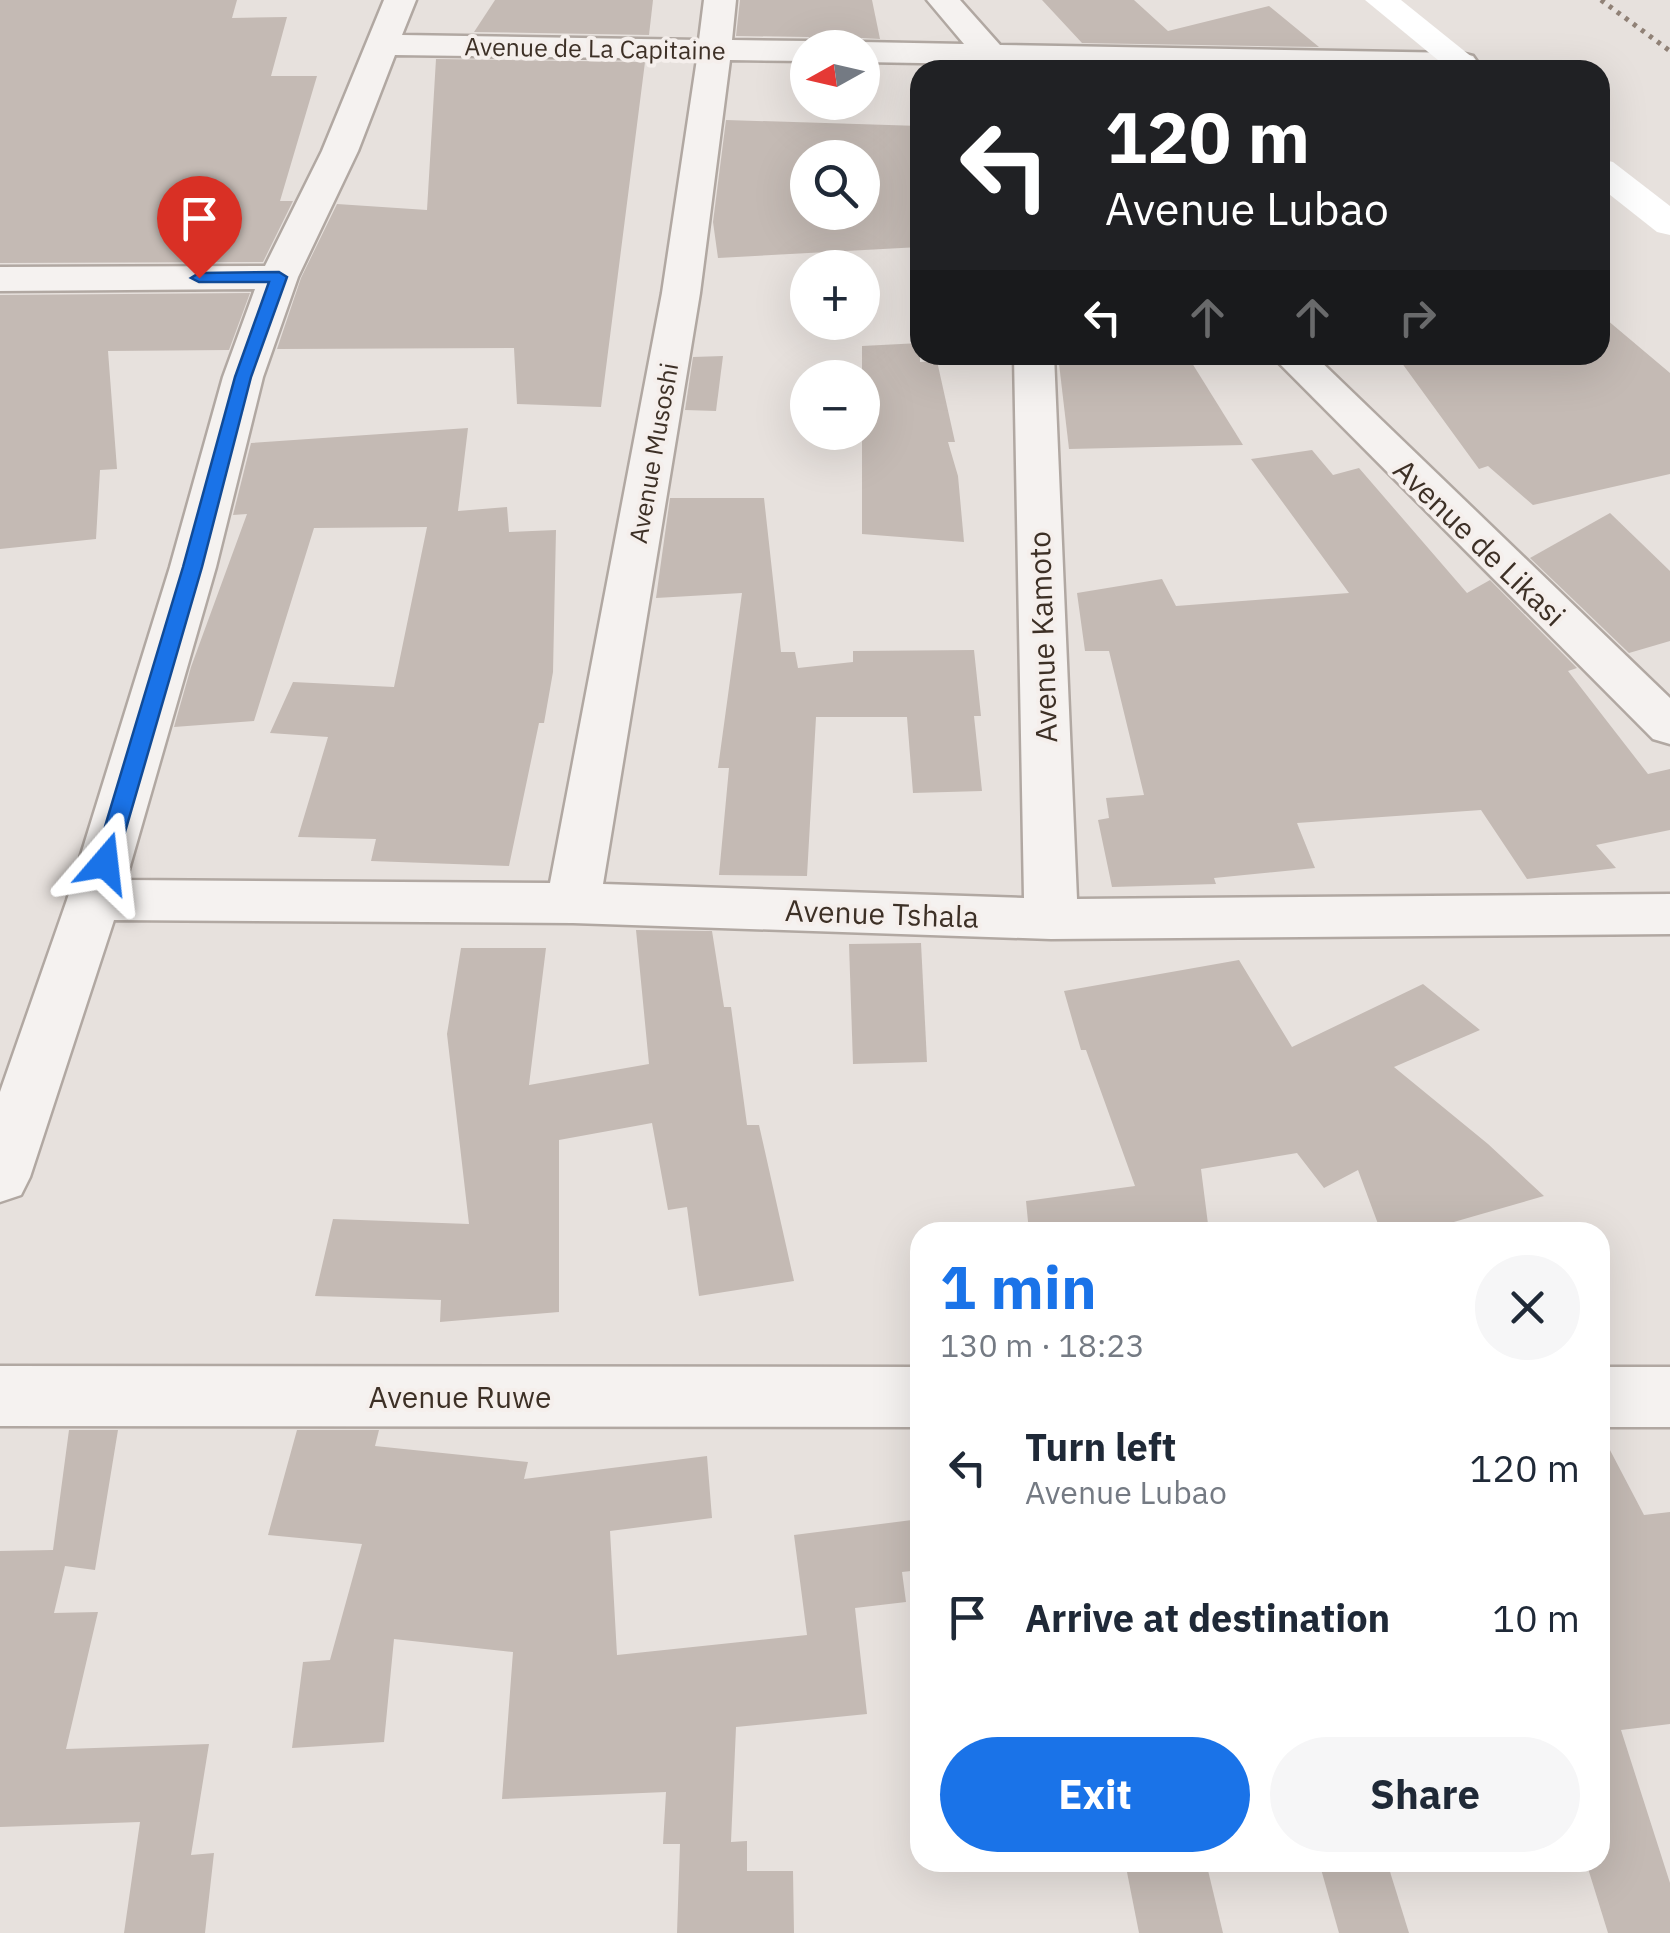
<!DOCTYPE html>
<meta charset="utf-8">
<style>
body{margin:0;font-family:"IBM Plex Sans",sans-serif;background:#f6f6f7;color:#1f2937;height:100vh;display:flex;flex-direction:column;font-size:38px;white-space:nowrap}
*{box-sizing:border-box;margin:0}
p{font-size:32px;color:#747a83}
.icon{flex:none;width:55px;height:55px;fill:none;stroke:currentColor;stroke-width:2;stroke-linecap:round;stroke-linejoin:round}
.map{position:relative;flex:1;overflow:hidden}
.details{position:absolute;left:910px;top:1222px;width:700px;height:650px;display:flex;flex-direction:column;background:#fff;border-radius:30px;box-shadow:0 10px 40px #0002}
.details>*{flex:none}
.top-card{position:absolute;left:910px;top:60px;width:700px;height:305px;border-radius:30px;box-shadow:0 10px 40px #0002;background:#202124;color:#fff;overflow:hidden}
.needle{width:65px;rotate:262deg}
.buttons{position:absolute;left:790px;top:30px;display:grid;gap:20px}
.buttons a{display:grid;place-items:center;width:90px;height:90px;border-radius:50%;background:#fff;box-shadow:0 10px 40px #0002;font-size:50px}
.pin{position:absolute;display:grid;place-items:center;width:85px;height:85px;color:#fff;margin:-102px -42px;border-radius:50% 50% 50% 0;rotate:-45deg;box-shadow:0 0 10px #0007}
.pin .icon{rotate:45deg}
.me{position:absolute;width:110px;margin:-55px;rotate:17deg;stroke-linejoin:round;filter:drop-shadow(0 0 8px #0008)}
.turn{display:flex;align-items:center;gap:35px;height:210px;padding:0 30px;font-size:45px}
.turn .icon{width:130px;height:130px;stroke-width:2.5}
.turn b{display:block;font-size:70px;line-height:85px}
.lanes{display:flex;align-items:center;height:95px;padding:0 30px;background:#0003;justify-content:center;gap:50px;direction:ltr}
.lanes .off{opacity:.35}
.round{display:grid;place-items:center;flex:none;width:105px;height:105px;border-radius:52px;background:#f6f6f7}
.summary{display:flex;align-items:center;justify-content:space-between;height:170px;padding:0 30px}
h1{font-size:60px;font-weight:800;line-height:75px;color:#1a73e8}
.primary-button{display:flex;gap:20px;margin-top:auto;padding:20px 30px}
.primary-button a{flex:1;height:115px;border-radius:60px;background:#1a73e8;color:#fff;font-size:40px;font-weight:800;line-height:115px;text-align:center}
.primary-button a+a{background:#f6f6f7;color:#1f2937}
ul{padding:0;list-style:none}
li{display:flex;align-items:center;gap:30px;height:150px;padding:0 30px}
li div{flex:1}
li b{display:block;font-size:38px}
li em{font-style:normal}
.map>svg:first-child{display:block}
</style>
<div class="map">
<svg width="1670" height="1933" viewBox="0 0 1670 1933">
<rect width="100%" height="100%" fill="#e7e1dd"/>
<!-- building -->
<g fill="#c4bab4" fill-rule="evenodd">
<path d="M0 0H237L232 18 287 17 271 76H317L280 201H293L263 262 0 263Z"/>
<path d="M495 0H653L649 35 474 32Z"/>
<path d="M740 0H872L880 39 862 38 845 48H826L808 37 736 36Z"/>
<path d="M1042 0H1134L1168 31 1269 6 1319 47 1082 43Z"/>
<path d="M436 59 645 62 601 407 517 404 514 348 277 349 301 278 337 204 427 210Z"/>
<path d="M726 120 920 126V204L914 205 920 247 718 258 713 222ZM808 158H862V212H808Z"/>
<path d="M250 293 229 350 108 351 117 469 100 470 96 539 0 549V295Z"/>
<path d="M1600 314 1670 373V474L1533 505 1488 466 1479 469 1396 355H1600Z"/>
<path d="M920 343V362L937 361 955 442H948L958 476 964 542 862 534V346Z"/>
<path d="M1058 355H1187L1243 445 1069 449Z"/>
<path d="M723 356 716 411 685 410 693 357Z"/>
<path d="M468 428 458 511 507 507 509 532 556 530 553 672 544 723H539L509 866 371 861 376 839 298 837 328 737 270 733 293 682 394 687 427 527 314 528 254 721 174 727 191 667 247 514 233 515 251 443Z"/>
<path d="M1312 450 1333 475 1359 468 1467 593 1490 580 1577 668 1568 671 1648 774 1670 769V830L1596 845 1616 868 1527 879 1481 810 1297 823 1315 868 1214 878 1216 884 1112 887 1098 820 1109 818 1106 798 1144 795 1109 651H1085L1077 593 1162 579 1176 606 1349 593 1251 459Z"/>
<path d="M670 498H764L781 652H795L798 668 853 662V651L974 650 981 716H974L982 791 913 793 907 717H816L807 876 719 875 729 768H718L742 593 656 598Z"/>
<path d="M1610 513 1670 571V641L1629 653 1530 558Z"/>
<path d="M636 930 712 931 724 1007H731L747 1125H759L794 1281 699 1296 687 1207 668 1210 652 1123 559 1140V1312L440 1322 441 1300 315 1296 333 1219 469 1224 447 1034 461 948H546L529 1085 649 1064Z"/>
<path d="M921 943 927 1062 853 1064 849 944Z"/>
<path d="M1239 960 1292 1047 1423 984 1480 1030 1394 1067 1488 1144 1544 1196 1419 1232H1381L1358 1170 1324 1188 1297 1153 1201 1169 1209 1232H1029L1026 1201 1135 1186 1086 1050H1081L1064 991Z"/>
<path d="M69 1430H118L95 1570 65 1566 54 1613 98 1612 66 1749 209 1744 191 1855 214 1853 205 1933H124L140 1822 0 1827V1551L53 1550Z"/>
<path d="M297 1430H379L375 1446 528 1462 524 1479 707 1456 712 1518 610 1531 617 1655 807 1635 794 1535 920 1519V1570L902 1572 906 1602 855 1608 867 1714 736 1727 731 1842 747 1841V1871H793L794 1933H677L680 1844H663L666 1792 502 1799 513 1652 394 1639 384 1742 292 1748 303 1662 330 1660 362 1544 268 1535Z"/>
<path d="M1600 1431 1644 1515 1670 1512V1724L1621 1730 1670 1883V1933H1608L1586 1862H1600Z"/>
<path d="M1125 1862H1206L1223 1933H1139Z"/>
<path d="M1319 1862H1387L1409 1933H1339Z"/>
</g>
<g fill="none" stroke-linecap="round" stroke-linejoin="round">
<defs>
<g id="street">
<path d="M384 0H416L402 35 699 40 704 0H736L732 40 808 41 822 48H808V61L730 60 700 293 603 884 1024 898 1014 355H1054L1077 899 1670 894V934L1051 939 573 923 114 920 30 1177 21 1195 0 1202V1092L67 900 170 567 223 377 255 289 0 291V267L265 266 322 151ZM395 55 697 59 662 293 550 883 126 880 216 567 263 377 298 277 358 151Z"/>
<path d="M927 0H960L1000 45 1461 53 1473 56 1478 63 1473 70 1011 65 1013 70H979L977 64 862 62V48H849L862 42 964 44Z"/>
<path d="M1271 355H1314L1670 698V744L1653 739Z"/>
<path d="M0 1366 920 1367V1427L0 1426Z"/>
<rect x="1600" y="1367" width="70" height="60"/>
</g>
</defs>
<!-- street casing -->
<use href="#street" stroke="#b1a8a2" stroke-width="5"/>
<!-- street -->
<use href="#street" fill="#f5f2f0" fill-rule="evenodd"/>
<!-- secondary -->
<g fill="#fff" fill-rule="evenodd">
<path d="M1365 0H1401L1488 70H1450Z"/>
<path d="M1600 159 1613 162 1670 206V235L1657 232 1600 187Z"/>
</g>
<!-- rail -->
<path stroke="#908176" stroke-width="5" stroke-dasharray="4 6" stroke-linecap="butt" d="M1601 0 1670 51"/>
</g>
<!-- route -->
<path fill="#1a73e8" stroke="#114b97" stroke-width="2.5" d="M279 272 287 277 251 377 202 567 116 863 105 871 94 863 183 567 235 377 269 282H199L191 278 199 273Z"/>
<g text-anchor="middle" dominant-baseline="central" stroke-width="8" stroke-linejoin="round" paint-order="stroke">
<!-- far-street labels -->
<g font-size="25" fill="#3d3026" stroke="#f5efec">
<text transform="translate(595 48) rotate(1)">Avenue de La Capitaine</text>
<text transform="translate(653 453) rotate(-80)">Avenue Musoshi</text>
</g>
<!-- street labels -->
<g font-size="30" fill="#3d3026" stroke="#f5efec">
<text transform="translate(1480 542) rotate(44)">Avenue de Likasi</text>
<text transform="translate(1042 637) rotate(-92)">Avenue Kamoto</text>
<text transform="translate(882 913) rotate(2)">Avenue Tshala</text>
<text x="460" y="1396">Avenue Ruwe</text>
</g>
</g>
</svg>
<div class="buttons">
<a><svg class="needle" viewBox="-14 -14 28 28"><path d="M0-13l5 13h-10z" fill="#e53935"/><path d="M0 13l5-13h-10z" fill="#747a83"/></svg></a>
<a><svg class="icon" aria-label="search" viewBox="0 0 24 24"><circle cx="10" cy="10" r="6"/><path d="M15 15l6 6"/></svg></a>
<a>+</a>
<a>−</a>
</div>
<div class="pin" style="left:199px;top:278px;background:#d93025"><svg class="icon" aria-label="arrive" viewBox="0 0 24 24"><path d="M6 21V4h12l-3 4 3 4H6"/></svg></div>
<svg class="me" style="left:105px;top:863px" viewBox="-20 -20 40 40"><path d="M0-17L14 15 0 8-14 15z" fill="#1a73e8" stroke="#fff" stroke-width="4"/></svg>
<div class="top-card">
<div class="turn"><svg class="icon" aria-label="left" viewBox="0 0 24 24"><path d="M17 20v-9H6M10 6l-5 5 5 5"/></svg><div><b>120 m</b>Avenue Lubao</div></div>
<div class="lanes"><svg class="icon" aria-label="left" viewBox="0 0 24 24"><path d="M17 20v-9H6M10 6l-5 5 5 5"/></svg><svg class="icon off" aria-label="ahead" viewBox="0 0 24 24"><path d="M12 20V5M6 11l6-6 6 6"/></svg><svg class="icon off" aria-label="ahead" viewBox="0 0 24 24"><path d="M12 20V5M6 11l6-6 6 6"/></svg><svg class="icon off" aria-label="right" viewBox="0 0 24 24"><path d="M7 20v-9h11M14 6l5 5-5 5"/></svg></div>
</div>
<section class="details">
<div class="summary"><div><h1>1 min</h1><p>130 m · 18:23</p></div><a class="round"><svg class="icon" aria-label="close" viewBox="0 0 24 24"><path d="M6 6l12 12M18 6L6 18"/></svg></a></div>
<ul>
<li><svg class="icon" aria-label="left" viewBox="0 0 24 24"><path d="M17 20v-9H6M10 6l-5 5 5 5"/></svg><div><b>Turn left</b><p>Avenue Lubao</p></div><em>120 m</em></li>
<li><svg class="icon" aria-label="arrive" viewBox="0 0 24 24"><path d="M6 21V4h12l-3 4 3 4H6"/></svg><div><b>Arrive at destination</b></div><em>10 m</em></li>
</ul>
<div class="primary-button"><a>Exit</a><a>Share</a></div>
</section>
</div>
